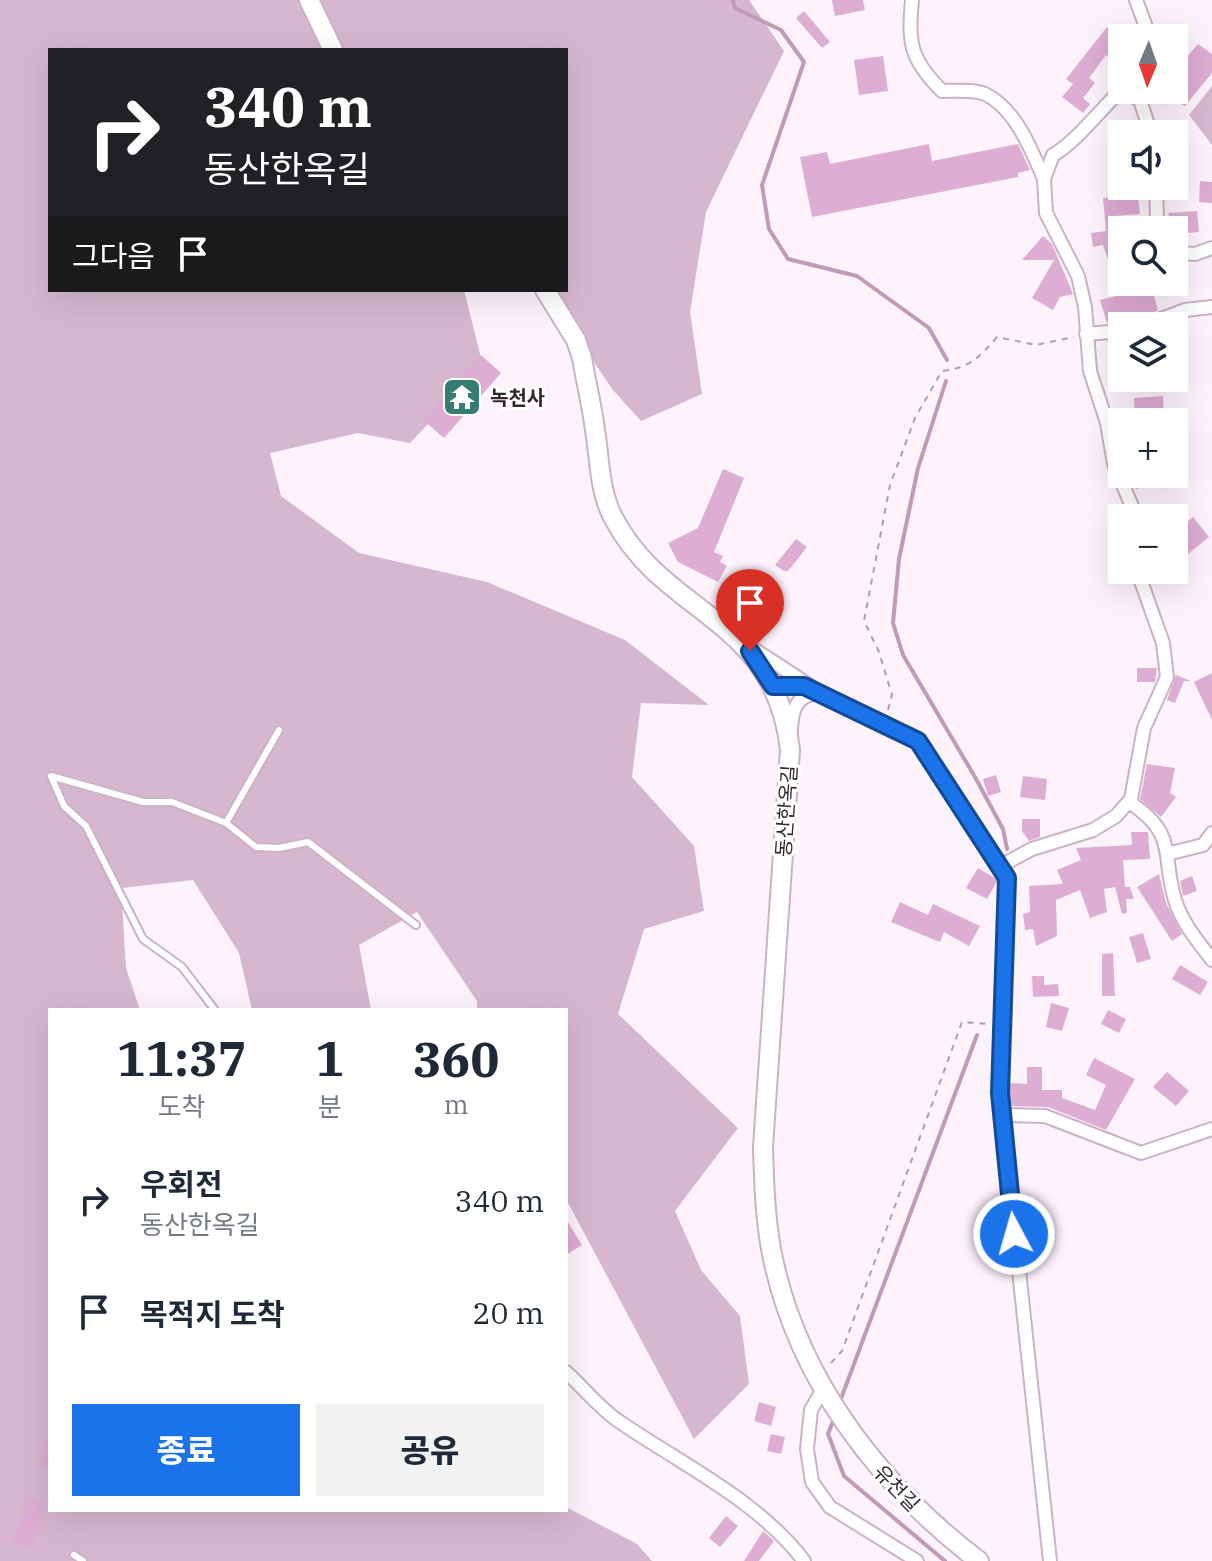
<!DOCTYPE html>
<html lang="ko">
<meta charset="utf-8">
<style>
body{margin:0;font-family:"IBM Plex Serif","Noto Sans KR",serif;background:#f2f2f3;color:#1f2937;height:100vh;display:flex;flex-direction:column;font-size:30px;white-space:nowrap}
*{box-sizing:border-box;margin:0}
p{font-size:26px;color:#747a83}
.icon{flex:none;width:44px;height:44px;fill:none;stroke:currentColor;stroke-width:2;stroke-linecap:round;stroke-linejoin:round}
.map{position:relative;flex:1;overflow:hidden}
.side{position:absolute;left:48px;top:1008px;width:520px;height:504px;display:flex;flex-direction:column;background:#fff;border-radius:0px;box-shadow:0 8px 32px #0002}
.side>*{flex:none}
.guide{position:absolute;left:48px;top:48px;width:520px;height:244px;border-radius:0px;box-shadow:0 8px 32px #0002;background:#202124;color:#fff;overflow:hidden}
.needle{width:52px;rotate:182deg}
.tools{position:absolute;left:1108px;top:24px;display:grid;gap:16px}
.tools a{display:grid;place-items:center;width:80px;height:80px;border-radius:0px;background:#fff;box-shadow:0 8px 32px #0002;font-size:40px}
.pin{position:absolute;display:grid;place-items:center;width:68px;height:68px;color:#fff;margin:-82px -34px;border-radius:50% 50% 50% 0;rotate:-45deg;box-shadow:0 0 8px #0007}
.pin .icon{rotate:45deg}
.me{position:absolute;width:88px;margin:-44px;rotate:354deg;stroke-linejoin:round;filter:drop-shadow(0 0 6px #0008)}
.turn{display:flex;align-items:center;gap:28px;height:168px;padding:0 24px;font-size:36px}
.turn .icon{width:104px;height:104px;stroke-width:2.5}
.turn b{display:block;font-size:56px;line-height:68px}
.then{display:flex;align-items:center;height:76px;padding:0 24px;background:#0003;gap:16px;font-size:30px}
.eta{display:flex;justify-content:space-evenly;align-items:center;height:136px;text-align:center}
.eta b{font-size:48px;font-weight:800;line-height:56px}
.primary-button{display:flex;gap:16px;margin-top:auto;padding:16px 24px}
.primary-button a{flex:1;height:92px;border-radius:0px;background:#1a73e8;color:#fff;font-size:32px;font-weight:800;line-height:92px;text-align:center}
.primary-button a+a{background:#f2f2f3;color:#1f2937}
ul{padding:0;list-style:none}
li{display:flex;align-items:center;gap:24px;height:112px;padding:0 24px}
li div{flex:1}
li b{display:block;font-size:30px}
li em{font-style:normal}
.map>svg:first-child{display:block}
</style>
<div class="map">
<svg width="1212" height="1561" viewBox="0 0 1212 1561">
<rect width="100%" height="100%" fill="#fef2fb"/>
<!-- green -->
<g fill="#d7b7d0">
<path d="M0 0H749L784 51 706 212 690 312 702 394 641 421 612 389 546 290H566V50H50V290H464L483 366 410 443 358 433 270 453 281 496 359 553 487 582 625 640 709 705 641 703 632 777 694 846 704 911 644 929 618 1014 738 1128 675 1211 701 1270 740 1316 749 1384 694 1439 566 1199V1010H477V1001L417 912 359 945 371 1010H252L239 953 193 880 121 888 126 968 140 1010H50V1510H566V1507L637 1544 652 1561H0Z"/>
<path d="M1212 86V145L1189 115Z"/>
</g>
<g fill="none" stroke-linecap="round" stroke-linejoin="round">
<!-- stream -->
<g stroke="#c19ab8" stroke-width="4">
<path d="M733 0 735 8 781 30 804 62 762 185 769 229 788 259 857 276 929 328 947 360"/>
<path d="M946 381 918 468 899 559 893 623 903 655 975 777 1003 829 1007 849"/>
<path d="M839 1404 977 1035"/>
<path d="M835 1416 828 1434 844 1476 945 1561"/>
</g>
</g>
<!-- building -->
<g fill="#deadd3">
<path d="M832 0H863L865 10 835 16Z"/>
<path d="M804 11 830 42 822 48 796 18Z"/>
<path d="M1107 27 1122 39V67L1106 55 1089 78 1095 83 1083 98 1090 104 1083 113 1062 97 1073 84 1066 79Z"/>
<path d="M1198 44 1212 54V73L1185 106 1154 90H1174L1180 65Z"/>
<path d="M883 56 888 91 859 95 854 60Z"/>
<path d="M929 144 932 161 1018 144 1030 170 1018 173V177L812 217 800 157 827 152 830 164Z"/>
<path d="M1184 154 1188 173 1174 176V156Z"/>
<path d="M1200 181 1212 182V203L1199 202Z"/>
<path d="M1137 188 1140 214 1115 216 1122 282H1150L1158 310 1129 326 1122 322 1107 323 1100 300 1120 295 1103 245 1093 247 1091 233 1106 231 1103 198 1111 197 1110 191Z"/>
<path d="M1197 211 1199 232 1174 234 1168 213Z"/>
<path d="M1043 236 1052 244 1073 294 1060 297 1053 310 1032 298 1054 260H1022Z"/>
<path d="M481 355 501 373 444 438 423 420Z"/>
<path d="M1163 396 1164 422H1135L1134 398Z"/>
<path d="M723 469 744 478 714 552 723 556 720 562 727 566 718 582 678 562 668 543 698 528Z"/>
<path d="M1132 474H1151L1154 483 1136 489Z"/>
<path d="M1193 517 1209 537 1183 558 1174 548V533Z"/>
<path d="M796 539 807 547 788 571H784L775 565Z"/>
<path d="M1137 668H1157L1155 682H1137Z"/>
<path d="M1212 673V720L1194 682Z"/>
<path d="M1176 675 1191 681H1184L1175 703 1167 700Z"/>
<path d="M1147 764 1175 768 1170 793 1176 797 1161 817 1140 799Z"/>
<path d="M996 775 1001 792 988 796 983 779Z"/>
<path d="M1023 776 1047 779 1045 800 1020 797Z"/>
<path d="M1022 819H1040V837L1029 841 1022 831Z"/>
<path d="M1131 832H1148L1150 859 1123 860 1125 887H1130L1134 899H1126L1127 913 1122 914 1115 887 1104 889 1107 912 1090 918 1080 890 1056 900 1057 936 1036 946 1033 929 1025 930 1023 914 1030 912 1029 886 1063 884 1057 870 1081 860 1076 848 1132 845Z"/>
<path d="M978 868 998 880 987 899 966 888Z"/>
<path d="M1159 874 1166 903 1182 934 1172 941 1137 887Z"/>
<path d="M1192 876 1197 891 1183 896 1180 881Z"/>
<path d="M900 902 928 915 933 904 980 926 969 946 944 932 940 942 891 922Z"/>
<path d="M1143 933 1151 959 1137 963 1129 937Z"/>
<path d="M1113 953 1115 996H1102V954Z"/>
<path d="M1180 965 1208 982 1200 995 1172 979Z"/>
<path d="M1032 976H1044V985L1058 984 1059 996 1033 997Z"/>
<path d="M1051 1003 1069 1008 1062 1031 1046 1027Z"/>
<path d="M1108 1010 1126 1019 1119 1033 1101 1024Z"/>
<path d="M1094 1058 1135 1079 1106 1130 1048 1107 1010 1106V1083L1027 1084V1067H1042V1090H1062V1098L1095 1110 1106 1085 1086 1075Z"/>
<path d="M1167 1072 1189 1091 1176 1106 1153 1087Z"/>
<path d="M566 1219 582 1245 566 1255Z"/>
<path d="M759 1402 776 1407 771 1426 754 1421Z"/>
<path d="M47 1433 50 1434V1469L38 1465Z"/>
<path d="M771 1434 785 1437 781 1454 767 1451Z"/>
<path d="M26 1497 45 1502 33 1549 13 1544Z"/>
<path d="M726 1516 738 1526 720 1547 709 1538Z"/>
<path d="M763 1531 774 1541 759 1561H744Z"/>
</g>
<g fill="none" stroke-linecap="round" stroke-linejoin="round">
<defs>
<g id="lane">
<path d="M226 823 279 730"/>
<path d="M215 1010 182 967 143 939 86 826 64 806 51 776 143 802H172L226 823 256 847 279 848 308 842 416 925"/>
<path d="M74 1555 83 1561"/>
</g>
<g id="street">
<path d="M912 0C908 44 910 59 942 91 955 91 977 89 987 95 1016 110 1032 151 1044 179"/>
<path d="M1136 0 1150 38"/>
<path d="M1122 89C1102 108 1075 143 1053 155L1044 179 1046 213 1078 276 1085 307 1090 371 1107 423 1114 464 1137 518"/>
<path d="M1121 90 1140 100 1151 134"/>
<path d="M1156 186 1157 220 1163 230"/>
<path d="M1174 247 1180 253 1195 254 1212 248"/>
<path d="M1142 326 1185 310 1212 307"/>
<path d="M1086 334 1122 331"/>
<path d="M743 642 821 693C796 694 792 709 791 730"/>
<path d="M773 686H804L918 741 1007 878 1000 1093 1050 1561"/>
<path d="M1129 802C1178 834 1161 853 1175 900 1181 921 1199 943 1212 960"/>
<path d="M1167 854 1203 845 1212 833"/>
<path d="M1000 866 1032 849 1093 830 1116 816 1131 799 1144 728 1167 677 1163 643 1137 570"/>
<path d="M1002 1115 1045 1116 1141 1153 1212 1129"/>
<path d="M566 1372C584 1388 600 1409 620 1422 681 1464 759 1501 804 1561"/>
<path d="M824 1387 811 1410 807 1449 812 1482 830 1507 917 1561"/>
</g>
<g id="secondary">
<path d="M309 0 333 50"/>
<path d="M545 290 576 340 582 358C586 382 592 406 595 430 600 460 599 492 614 519 666 617 775 616 790 750L763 1147C764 1181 765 1215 771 1249 795 1377 878 1484 979 1561"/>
</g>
</defs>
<!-- lane casing -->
<use href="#lane" stroke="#ccb2c6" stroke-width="10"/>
<!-- street casing -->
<use href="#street" stroke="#ccb2c6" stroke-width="16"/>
<!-- secondary casing -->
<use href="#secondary" stroke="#ccb2c6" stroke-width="22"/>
<!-- path -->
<g stroke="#aca1a9" stroke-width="2" stroke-dasharray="6 6" stroke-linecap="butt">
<path d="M888 710 892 695 879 652 864 621 890 485 915 418 942 371C969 368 979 358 997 337L1036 345 1074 337"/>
<path d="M831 1363 842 1351 962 1022 989 1024"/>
</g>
<!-- lane -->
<use href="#lane" stroke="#fff" stroke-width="6"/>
<!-- street -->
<use href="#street" stroke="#fff" stroke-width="12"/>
<!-- secondary -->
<use href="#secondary" stroke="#fff" stroke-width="18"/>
</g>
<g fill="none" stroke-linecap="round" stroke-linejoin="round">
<defs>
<path id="route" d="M750 651 773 686H804L918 741 1007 878 1000 1093 1014 1234"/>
</defs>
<!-- route casing -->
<use href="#route" stroke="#114b97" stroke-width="20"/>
<!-- route -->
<use href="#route" stroke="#1a73e8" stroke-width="14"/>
</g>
<!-- icons -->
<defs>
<symbol id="temple-square" viewBox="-11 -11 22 22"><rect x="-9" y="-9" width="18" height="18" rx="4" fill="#367c72" stroke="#fff"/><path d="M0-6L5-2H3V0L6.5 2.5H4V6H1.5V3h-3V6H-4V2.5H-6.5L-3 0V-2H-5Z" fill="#fff"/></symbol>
</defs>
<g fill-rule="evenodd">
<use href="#temple-square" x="440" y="375" width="44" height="44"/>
</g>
<g text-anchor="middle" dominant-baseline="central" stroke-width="6" stroke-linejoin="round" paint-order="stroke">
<!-- poi labels -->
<g font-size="20" font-weight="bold" fill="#32282f" stroke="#fff" text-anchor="start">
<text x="490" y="397">녹천사</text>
</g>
<!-- street labels -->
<g font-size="20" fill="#32282f" stroke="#fff">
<text transform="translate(786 811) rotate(-86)">동산한옥길</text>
<text transform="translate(897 1488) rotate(46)">유천길</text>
</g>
</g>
</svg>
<div class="tools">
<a><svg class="needle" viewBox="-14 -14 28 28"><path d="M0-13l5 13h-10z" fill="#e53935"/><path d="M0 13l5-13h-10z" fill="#747a83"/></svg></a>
<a><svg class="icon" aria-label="sound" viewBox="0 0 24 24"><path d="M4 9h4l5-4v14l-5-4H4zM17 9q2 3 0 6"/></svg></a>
<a><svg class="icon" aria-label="search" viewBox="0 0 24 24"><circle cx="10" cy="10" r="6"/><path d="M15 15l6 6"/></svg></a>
<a><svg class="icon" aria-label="layers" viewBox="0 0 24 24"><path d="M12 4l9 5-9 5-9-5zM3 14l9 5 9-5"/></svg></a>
<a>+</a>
<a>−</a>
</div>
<div class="pin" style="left:750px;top:651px;background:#d93025"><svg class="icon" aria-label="arrive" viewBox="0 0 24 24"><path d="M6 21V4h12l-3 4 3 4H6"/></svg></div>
<svg class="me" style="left:1014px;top:1234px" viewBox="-20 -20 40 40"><circle r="17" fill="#1a73e8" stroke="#fff" stroke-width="3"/><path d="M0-11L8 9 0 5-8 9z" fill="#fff"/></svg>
<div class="guide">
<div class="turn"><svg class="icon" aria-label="right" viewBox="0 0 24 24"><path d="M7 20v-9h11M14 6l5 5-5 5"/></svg><div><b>340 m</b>동산한옥길</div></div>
<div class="then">그다음<svg class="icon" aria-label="arrive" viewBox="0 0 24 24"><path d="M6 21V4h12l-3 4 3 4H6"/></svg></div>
</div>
<section class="side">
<div class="eta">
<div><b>11:37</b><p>도착</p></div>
<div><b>1</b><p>분</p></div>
<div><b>360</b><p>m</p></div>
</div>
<ul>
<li><svg class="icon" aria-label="right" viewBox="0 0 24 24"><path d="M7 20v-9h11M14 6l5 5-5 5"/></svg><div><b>우회전</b><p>동산한옥길</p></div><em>340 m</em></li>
<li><svg class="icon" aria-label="arrive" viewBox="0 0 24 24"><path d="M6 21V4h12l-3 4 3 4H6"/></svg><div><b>목적지 도착</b></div><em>20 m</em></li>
</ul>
<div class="primary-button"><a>종료</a><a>공유</a></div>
</section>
</div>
